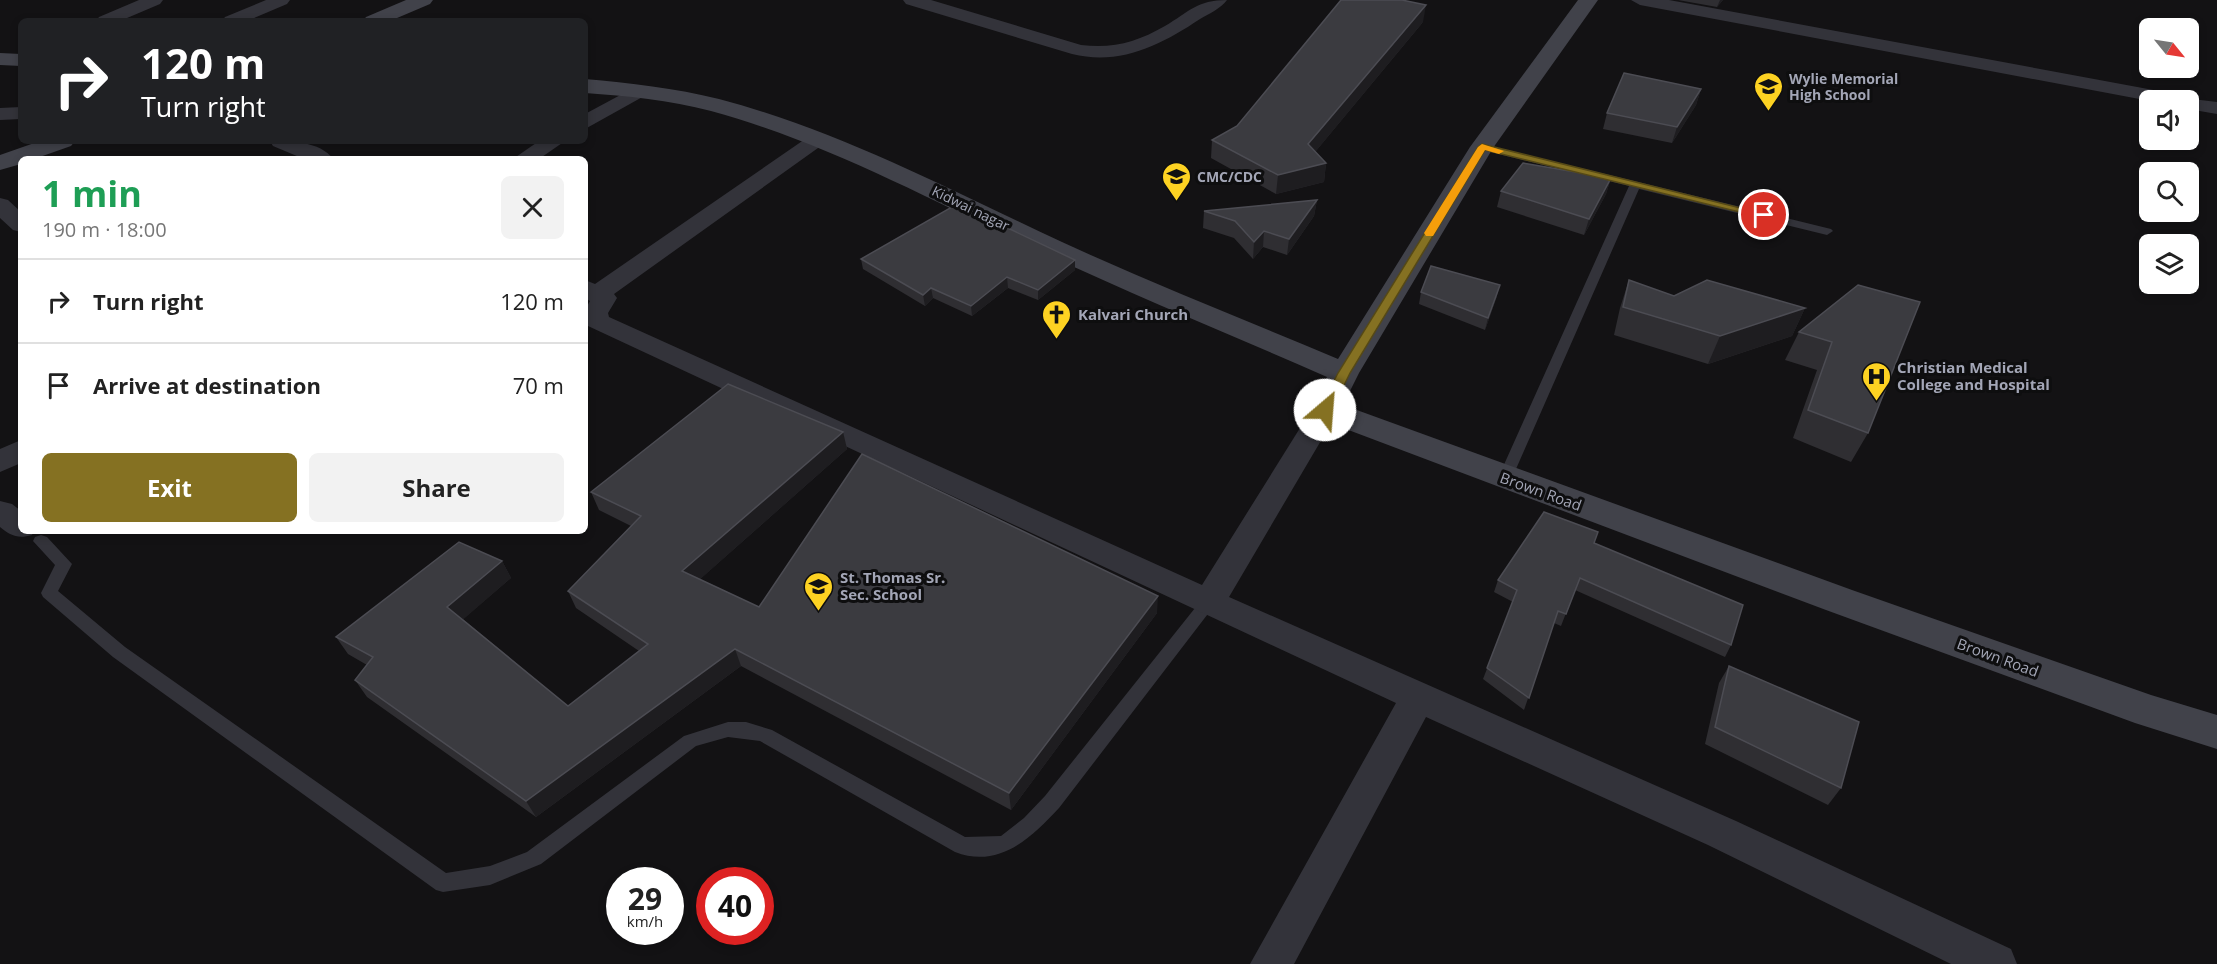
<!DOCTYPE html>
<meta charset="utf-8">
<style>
body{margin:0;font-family:"Open Sans",sans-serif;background:#f2f2f2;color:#222;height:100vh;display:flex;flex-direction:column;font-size:22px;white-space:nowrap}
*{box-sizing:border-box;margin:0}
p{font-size:20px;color:#767676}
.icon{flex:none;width:33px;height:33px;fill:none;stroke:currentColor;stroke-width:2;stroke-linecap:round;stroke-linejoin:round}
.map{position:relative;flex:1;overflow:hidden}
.panel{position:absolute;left:18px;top:156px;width:570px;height:378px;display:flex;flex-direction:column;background:#fff;border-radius:9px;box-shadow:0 3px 9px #0003}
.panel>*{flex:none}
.top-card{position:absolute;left:18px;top:18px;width:570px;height:126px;border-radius:9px;box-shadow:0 3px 9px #0003;background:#202124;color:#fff;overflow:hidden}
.needle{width:39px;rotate:120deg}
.fabs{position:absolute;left:2139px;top:18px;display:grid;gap:12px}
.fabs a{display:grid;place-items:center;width:60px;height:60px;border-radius:9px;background:#fff;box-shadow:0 3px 9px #0003;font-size:30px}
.speed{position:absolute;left:606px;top:867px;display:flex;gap:12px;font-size:30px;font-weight:700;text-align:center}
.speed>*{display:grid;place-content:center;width:78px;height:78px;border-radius:50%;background:#fff;box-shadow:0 3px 9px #0003;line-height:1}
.speed small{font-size:15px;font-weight:400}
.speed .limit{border:9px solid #d22;background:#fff;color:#111}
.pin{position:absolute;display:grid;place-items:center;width:51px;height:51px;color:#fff;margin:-26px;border:3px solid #fff;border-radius:50%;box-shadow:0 2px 6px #0007}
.me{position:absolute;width:66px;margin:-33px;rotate:27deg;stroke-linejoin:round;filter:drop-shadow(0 0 4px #0008)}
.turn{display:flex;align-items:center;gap:21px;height:126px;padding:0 24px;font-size:27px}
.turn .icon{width:78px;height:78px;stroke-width:2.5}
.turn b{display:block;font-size:42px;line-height:51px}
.round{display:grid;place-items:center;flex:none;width:63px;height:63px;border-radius:9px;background:#f2f2f2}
.overview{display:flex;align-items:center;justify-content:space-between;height:102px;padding:0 24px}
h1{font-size:36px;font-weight:700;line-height:45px;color:#1e9e55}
.primary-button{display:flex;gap:12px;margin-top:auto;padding:12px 24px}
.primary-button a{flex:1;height:69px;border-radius:9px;background:#857122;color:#fff;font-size:24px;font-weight:700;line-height:69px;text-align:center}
.primary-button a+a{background:#f2f2f2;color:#222}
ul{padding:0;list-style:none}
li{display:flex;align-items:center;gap:18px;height:84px;padding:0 24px;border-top:2px solid #e0e0e0}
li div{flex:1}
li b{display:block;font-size:22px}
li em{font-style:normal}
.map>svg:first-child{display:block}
</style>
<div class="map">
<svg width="2217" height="964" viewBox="0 0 2217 964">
<rect width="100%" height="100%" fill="#131214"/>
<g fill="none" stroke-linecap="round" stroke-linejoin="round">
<!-- lane -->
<g fill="#33333a" fill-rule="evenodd">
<path d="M1482 144 1831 229 1833 231 1827 235 1639 189 1512 478 1505 483 1498 478 1629 186 1478 149 1477 147Z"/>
<path d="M41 535 47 537 72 564 58 591 125 647 446 873 490 866 527 852 684 736 728 722H746L772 730 965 837 1001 836 1024 818 1045 796 1203 598H1215L1217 602 1059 808C1031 838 999 869 955 852L760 741 728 737 696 746 541 864 490 885 443 892 436 890 113 657 43 597 41 593 55 565 33 541 35 537Z"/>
</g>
<!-- street -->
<g fill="#33333a" fill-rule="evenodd">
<path d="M139 0H163L160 4 120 21H96L99 17Z"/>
<path d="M266 0H290L287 4 247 21H222L225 17Z"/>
<path d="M903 0H931L1081 45C1113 49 1137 42 1165 26 1189 12 1197 0 1227 0 1221 8 1209 14 1200 19 1161 45 1120 66 1072 54L906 4Z"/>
<path d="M1631 0H1669L2175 94 2184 98 2217 102V114L2188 109V100L2150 101 1640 5Z"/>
<path d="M639 85 646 87 649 91 646 95 585 129V114Z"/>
<path d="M21 107V119L0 120V108Z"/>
<path d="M818 133 825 135 829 139 825 143 614 294 617 298 608 313 609 317 1202 585 1315 404 1325 401 1335 404 1339 410 1229 597 1736 821 2011 949 2017 964H1951L1708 845 1426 717 1294 964H1250L1396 703 588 326C582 318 585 309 590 301L585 298V280L595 284 811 135Z"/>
<path d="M270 141C290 141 320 141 333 159H304L273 146Z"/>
<path d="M539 141H565L539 159H513Z"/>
<path d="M0 198 8 200 21 212V232L13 230 0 218Z"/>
<path d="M21 440V463L0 472V449Z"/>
<path d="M0 501 12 504 21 511V531H34L32 535C18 539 11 536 0 527Z"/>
</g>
<!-- secondary -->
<g fill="#41424a" fill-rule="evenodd">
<path d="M406 0H433L430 4 390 21H363L366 17Z"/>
<path d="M1578 0H1598L1493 148 1359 373 1343 405 1852 590 2151 695 2217 715V749L2135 723 1826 610 1314 417 1310 410 1327 377C1234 336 1140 298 1048 255 938 204 829 143 711 111 669 100 627 96 585 93V79C630 83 675 88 719 99 840 131 950 190 1062 242 1153 284 1246 320 1338 359L1470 147Z"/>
<path d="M0 53 21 54V66L0 65Z"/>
<path d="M40 141H75L71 146 34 159H21V164L0 170V155Z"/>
</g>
</g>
<!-- wall -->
<g fill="#2f2e32">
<path d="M1678 0H1723L1717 7Z"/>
<path d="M1423 22 1315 152 1326 163 1324 182 1276 194 1211 158 1212 140Z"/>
<path d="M1701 89 1696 105 1672 143 1603 129 1607 113Z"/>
<path d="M1611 178 1606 194 1584 235 1497 207 1501 191Z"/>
<path d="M1317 200 1314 216 1287 255 1263 247 1253 259 1234 238 1203 228 1204 211Z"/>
<path d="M861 259 1075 260V270L1038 300 1008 288 972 316 933 298 925 306 863 269Z"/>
<path d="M1629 280 1674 296 1805 308 1792 336 1708 364 1614 335 1620 308Z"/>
<path d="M1858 285 1868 433 1851 462 1793 438 1817 370 1785 360 1799 332Z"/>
<path d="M1421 292 1497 296 1485 330 1419 304Z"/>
<path d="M843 432 847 449 700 579 759 607 1157 613 1011 810 741 666 536 817 367 697 355 680 367 665 348 654 336 637 502 561 511 578 463 619 568 706 639 651 576 608 568 591 631 526 599 510 591 492Z"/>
<path d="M1594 543 1731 645 1725 657 1575 590 1561 626 1554 623 1524 710 1483 679 1513 602 1494 592 1498 580Z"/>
<path d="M1729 666 1841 788 1828 805 1705 744 1719 683Z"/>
</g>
<!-- shaded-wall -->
<g fill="#1e1d20">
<path d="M1720 0H1723L1717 7Z"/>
<path d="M1426 5 1423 22 1306 163 1308 144Z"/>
<path d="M1701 89 1696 105 1672 143 1677 127Z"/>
<path d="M1326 163 1324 182 1276 194 1278 175Z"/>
<path d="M1611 178 1606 194 1584 235 1589 219Z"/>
<path d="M1317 200 1314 216 1287 255 1289 239Z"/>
<path d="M1264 231 1263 247 1253 259 1254 242Z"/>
<path d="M1075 260V270L1038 300V290Z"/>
<path d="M1007 277 1008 288 972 316 971 306Z"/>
<path d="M1500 285 1497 296 1485 330 1488 318Z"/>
<path d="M931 288 933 298 925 306 923 295Z"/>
<path d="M1805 308 1792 336 1708 364 1720 336Z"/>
<path d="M843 432 847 449 689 589 682 571Z"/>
<path d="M502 561 511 578 458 624 447 607Z"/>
<path d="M1158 596 1157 613 1011 810 1009 793Z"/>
<path d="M735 649 741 666 536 817 526 801Z"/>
</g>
<!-- building -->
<g fill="#3b3b40" stroke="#4c4c53" stroke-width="1.5">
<path d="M1341 0H1402L1426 5 1308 144 1326 163 1278 175 1212 140 1237 126Z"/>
<path d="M1624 73 1701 89 1677 127 1607 113Z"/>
<path d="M1523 163 1611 178 1589 219 1501 191Z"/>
<path d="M1317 200 1289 239 1264 231 1254 242 1235 221 1204 211Z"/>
<path d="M957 204 1075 260 1038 290 1007 277 971 306 931 288 923 295 861 259Z"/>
<path d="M1431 266 1500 285 1488 318 1421 292Z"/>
<path d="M1629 280 1674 296 1707 280 1805 308 1720 336 1623 307Z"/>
<path d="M1858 285 1920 302 1868 433 1808 410 1832 342 1799 332Z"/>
<path d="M728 384 843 432 682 571 759 607 862 454 1158 596 1009 793 735 649 526 801 355 680 373 657 336 637 459 542 502 561 447 607 568 706 648 644 568 591 641 516 591 492Z"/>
<path d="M1544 512 1598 532 1594 543 1743 605 1731 645 1580 578 1566 614 1558 611 1529 698 1487 668 1517 590 1498 580Z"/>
<path d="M1729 666 1859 722 1841 788 1715 727Z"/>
</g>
<!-- route -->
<path fill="#857122" stroke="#564916" stroke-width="1.5" d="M1482 144 1769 215 1764 218 1485 150 1350 373 1332 410 1325 414 1321 413 1319 410 1338 373 1478 147Z"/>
<!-- slow -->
<path fill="#f59e0b" d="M1482 144 1504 151 1499 154 1485 150 1433 236H1426L1424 233 1478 147Z"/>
<!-- icons -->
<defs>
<symbol id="school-pin" viewBox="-11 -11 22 30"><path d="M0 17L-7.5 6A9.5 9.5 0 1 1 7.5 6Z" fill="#fdd222" stroke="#0e0e0f"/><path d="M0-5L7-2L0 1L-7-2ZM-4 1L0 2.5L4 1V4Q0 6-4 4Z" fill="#111"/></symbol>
<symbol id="university-pin" viewBox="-11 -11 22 30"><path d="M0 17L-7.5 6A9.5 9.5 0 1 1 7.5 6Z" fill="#fdd222" stroke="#0e0e0f"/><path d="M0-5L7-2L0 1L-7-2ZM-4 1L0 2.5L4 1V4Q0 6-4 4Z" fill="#111"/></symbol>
<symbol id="church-pin" viewBox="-11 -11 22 30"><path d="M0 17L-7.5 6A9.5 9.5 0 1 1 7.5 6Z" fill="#fdd222" stroke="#0e0e0f"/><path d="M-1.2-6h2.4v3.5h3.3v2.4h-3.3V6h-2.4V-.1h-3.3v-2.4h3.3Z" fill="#111"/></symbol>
<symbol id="hospital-pin" viewBox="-11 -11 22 30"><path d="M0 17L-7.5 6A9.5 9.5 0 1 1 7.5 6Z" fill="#fdd222" stroke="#0e0e0f"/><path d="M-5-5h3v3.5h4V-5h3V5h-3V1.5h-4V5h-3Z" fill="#111"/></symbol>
</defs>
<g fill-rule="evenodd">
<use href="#school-pin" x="1752" y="70" width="33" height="45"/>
<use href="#university-pin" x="1160" y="160" width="33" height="45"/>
<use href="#church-pin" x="1040" y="298" width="33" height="45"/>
<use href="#hospital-pin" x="1860" y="360" width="33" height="45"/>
<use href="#school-pin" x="802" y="570" width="33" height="45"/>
</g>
<g text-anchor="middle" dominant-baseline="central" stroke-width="6" stroke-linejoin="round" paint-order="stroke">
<!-- far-poi labels -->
<g font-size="14" font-weight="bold" fill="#a3a6b6" stroke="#0e0e0f" text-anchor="start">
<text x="1789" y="78">Wylie Memorial<tspan x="1789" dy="16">High School</tspan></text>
<text x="1197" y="176">CMC/CDC</text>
</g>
<!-- far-street labels -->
<g font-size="14" fill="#a3a6b6" stroke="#0e0e0f">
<text transform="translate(971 208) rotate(26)">Kidwai nagar</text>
</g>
<!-- poi labels -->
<g font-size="15" font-weight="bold" fill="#a3a6b6" stroke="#0e0e0f" text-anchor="start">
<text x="1078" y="314">Kalvari Church</text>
<text x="1897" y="367">Christian Medical<tspan x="1897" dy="17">College and Hospital</tspan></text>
<text x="840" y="577">St. Thomas Sr.<tspan x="840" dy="17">Sec. School</tspan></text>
</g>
<!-- street labels -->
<g font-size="15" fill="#a3a6b6" stroke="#0e0e0f">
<text transform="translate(1541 491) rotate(20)">Brown Road</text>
<text transform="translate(1998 657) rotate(20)">Brown Road</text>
</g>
</g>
</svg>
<div class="fabs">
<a><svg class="needle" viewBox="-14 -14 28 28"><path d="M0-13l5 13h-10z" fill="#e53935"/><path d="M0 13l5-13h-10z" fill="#767676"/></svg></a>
<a><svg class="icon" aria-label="sound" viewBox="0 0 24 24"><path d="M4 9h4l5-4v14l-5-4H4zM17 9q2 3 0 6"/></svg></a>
<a><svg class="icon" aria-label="search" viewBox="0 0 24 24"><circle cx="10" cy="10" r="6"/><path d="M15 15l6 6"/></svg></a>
<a><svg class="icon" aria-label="layers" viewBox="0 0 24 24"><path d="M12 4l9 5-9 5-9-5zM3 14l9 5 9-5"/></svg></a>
</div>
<div class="speed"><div>29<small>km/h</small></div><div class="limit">40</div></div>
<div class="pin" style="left:1764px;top:215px;background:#d93025"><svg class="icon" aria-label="arrive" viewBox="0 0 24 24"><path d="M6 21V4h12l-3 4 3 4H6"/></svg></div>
<svg class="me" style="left:1325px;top:410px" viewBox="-20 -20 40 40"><circle r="19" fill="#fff"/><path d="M0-13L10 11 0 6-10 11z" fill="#857122"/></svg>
<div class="top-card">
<div class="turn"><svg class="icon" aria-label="right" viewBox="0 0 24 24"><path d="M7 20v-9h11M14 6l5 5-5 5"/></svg><div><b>120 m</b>Turn right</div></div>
</div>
<section class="panel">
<div class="overview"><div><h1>1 min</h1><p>190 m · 18:00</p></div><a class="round"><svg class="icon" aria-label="close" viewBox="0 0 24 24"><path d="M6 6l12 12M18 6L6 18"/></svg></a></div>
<ul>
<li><svg class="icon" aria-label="right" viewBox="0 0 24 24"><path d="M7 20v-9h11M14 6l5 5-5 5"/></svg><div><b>Turn right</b></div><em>120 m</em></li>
<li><svg class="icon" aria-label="arrive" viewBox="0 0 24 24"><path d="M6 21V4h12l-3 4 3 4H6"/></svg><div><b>Arrive at destination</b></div><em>70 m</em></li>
</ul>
<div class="primary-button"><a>Exit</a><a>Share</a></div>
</section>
</div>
